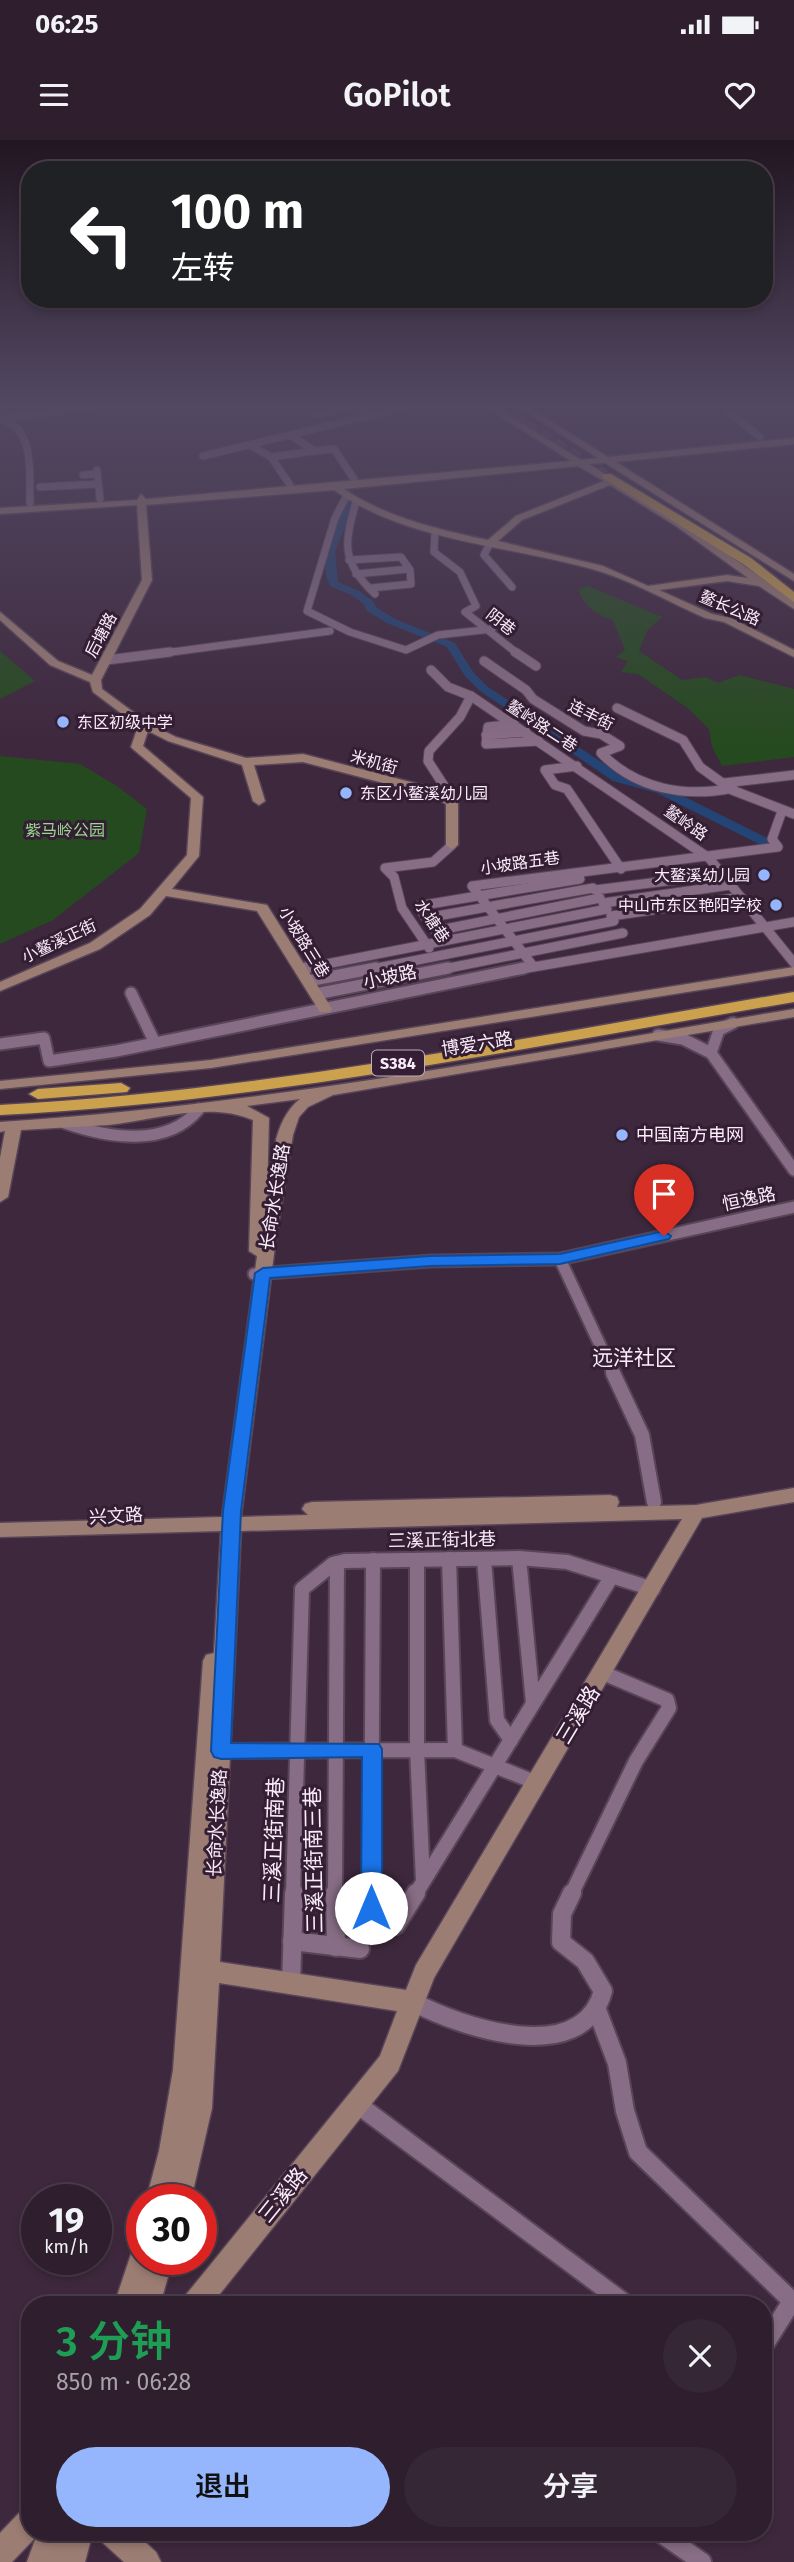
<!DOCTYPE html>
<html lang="zh">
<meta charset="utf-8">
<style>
body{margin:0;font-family:"Fira Sans","Noto Sans SC",sans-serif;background:#362736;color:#f1f3f6;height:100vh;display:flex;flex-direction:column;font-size:26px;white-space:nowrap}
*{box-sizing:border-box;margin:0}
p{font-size:23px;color:#a7a2aa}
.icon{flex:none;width:38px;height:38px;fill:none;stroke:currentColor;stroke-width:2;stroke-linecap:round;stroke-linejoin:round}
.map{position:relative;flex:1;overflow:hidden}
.details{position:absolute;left:21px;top:2156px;width:751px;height:245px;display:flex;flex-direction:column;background:#2e1e2e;border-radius:28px;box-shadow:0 4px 10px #0003,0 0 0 2px #493c4a}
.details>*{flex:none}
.top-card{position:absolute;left:21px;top:21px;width:752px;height:147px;border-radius:28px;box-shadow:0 4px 10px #0003,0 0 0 2px #493c4a;background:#202124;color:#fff;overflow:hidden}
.speed{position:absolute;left:21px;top:2044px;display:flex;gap:14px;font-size:35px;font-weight:700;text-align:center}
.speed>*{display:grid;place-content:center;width:91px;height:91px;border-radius:50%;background:#2e1e2e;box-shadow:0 4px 10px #0003,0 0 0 2px #493c4a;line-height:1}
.speed small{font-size:18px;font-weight:400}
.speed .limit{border:10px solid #d22;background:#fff;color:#111}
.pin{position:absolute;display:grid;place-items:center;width:60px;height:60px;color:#fff;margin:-72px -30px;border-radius:50% 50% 50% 0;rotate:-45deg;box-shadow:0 0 7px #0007}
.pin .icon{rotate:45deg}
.me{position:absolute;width:77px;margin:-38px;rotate:0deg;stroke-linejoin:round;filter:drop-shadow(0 0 5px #0008)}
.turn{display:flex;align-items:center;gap:24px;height:147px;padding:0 35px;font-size:32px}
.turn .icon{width:91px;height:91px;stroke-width:2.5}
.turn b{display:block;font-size:49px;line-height:60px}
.round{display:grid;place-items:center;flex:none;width:74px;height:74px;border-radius:37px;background:#362736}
.headline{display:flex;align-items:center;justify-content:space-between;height:119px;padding:0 35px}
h1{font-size:42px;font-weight:600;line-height:52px;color:#1e9e55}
.cta{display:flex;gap:14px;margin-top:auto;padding:14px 35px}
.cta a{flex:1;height:80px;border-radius:42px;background:#95b6fd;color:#111;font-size:28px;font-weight:600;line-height:80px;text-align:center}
.cta a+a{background:#362736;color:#f1f3f6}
.status{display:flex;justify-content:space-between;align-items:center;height:49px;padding:0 35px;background:#2e1e2e;direction:ltr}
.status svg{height:19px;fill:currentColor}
header{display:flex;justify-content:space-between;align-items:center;height:91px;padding:0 35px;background:#2e1e2e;font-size:32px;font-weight:600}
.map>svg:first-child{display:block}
</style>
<div class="status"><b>06:25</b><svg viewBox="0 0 49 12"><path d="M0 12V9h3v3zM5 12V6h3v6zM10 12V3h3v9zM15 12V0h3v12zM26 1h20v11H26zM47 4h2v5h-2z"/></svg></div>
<header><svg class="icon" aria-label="menu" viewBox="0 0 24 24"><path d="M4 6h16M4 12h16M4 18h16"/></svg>GoPilot<svg class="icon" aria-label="heart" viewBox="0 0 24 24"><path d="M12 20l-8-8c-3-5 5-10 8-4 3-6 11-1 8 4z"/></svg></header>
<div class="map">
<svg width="794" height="2422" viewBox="0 0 794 2422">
<rect width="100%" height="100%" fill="#3e283d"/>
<!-- green -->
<g fill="#264a1f">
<path d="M588 446 662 477 647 491 639 511 682 540 706 537 718 543 739 535 794 549V617L722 626 712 607 709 589 689 569 638 534 621 532 628 521 616 517 625 510 613 480C595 474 586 468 578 450Z"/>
<path d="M0 511 35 541 0 559Z"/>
<path d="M0 616 80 624 117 646 147 669 139 713 53 780 0 804Z"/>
</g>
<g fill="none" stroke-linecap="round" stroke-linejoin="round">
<!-- river -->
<path fill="#234474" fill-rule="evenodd" d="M346 360 354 362 335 412 338 442 359 451 373 461 376 467 395 479 455 503 473 532 488 547 621 635 665 647 769 699V705H761L657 653 613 641 480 551 465 536 447 507 387 483 367 471 364 464 351 455 330 446C317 420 333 384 346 360Z"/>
<!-- highway-tunnel -->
<path stroke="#5a4559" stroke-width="11" stroke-dasharray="11 6" stroke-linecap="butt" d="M498 266 605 335"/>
<defs>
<g id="street-far4">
<path d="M721 266 760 297"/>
<path d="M316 274 364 266"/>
<path d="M4 278 90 266"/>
<path d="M0 279C36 288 29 334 30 363"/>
<path d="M250 305 271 317 290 345"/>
<path d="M315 311 334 309 354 339"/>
<path d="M203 316 408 266"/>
<path d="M271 317 315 311 290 295"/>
<path d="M97 330 100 359"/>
<path d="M83 335 97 334"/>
<path d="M40 347 98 344"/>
<path d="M346 357 335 378 307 471 350 492 406 510 438 495 492 489"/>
<path d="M356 362C344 404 341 422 375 454"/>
<path d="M435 391 434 412 460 432 476 466 465 472 518 514"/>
<path d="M490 403 484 415 512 447"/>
<path d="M349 420 401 417 410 430 411 444 371 448"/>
<path d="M356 434 409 429"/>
<path d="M157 514 330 491"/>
</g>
<g id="street-far3">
<path d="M515 512 536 526"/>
<path d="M107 520 170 512"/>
<path d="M484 521 526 550 533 559 584 591 601 594 620 606 601 613C636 649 685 658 733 648"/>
<path d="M431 530 448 547 471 556 709 718 794 823"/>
<path d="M617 568 683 600 700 627 732 650 794 674"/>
<path d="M514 584 488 587 486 604 539 601"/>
<path d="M486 595 526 592"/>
<path d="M577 626 545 630 555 645 567 649 621 729"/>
<path d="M724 643 794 635"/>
<path d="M446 659 448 652 428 621 429 611 460 577 471 556"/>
<path d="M595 750 722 734"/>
<path d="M603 763 731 745"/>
<path d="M611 776 741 757"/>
<path d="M426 778 418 766 580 739"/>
<path d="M435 791 600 758"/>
<path d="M443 801 426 778 593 748"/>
<path d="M429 808 402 768 394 737 385 728 433 722 452 705"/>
<path d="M533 826 472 746 778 707 772 699 782 671"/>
<path d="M301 829 607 769"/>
<path d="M367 830 614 781"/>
<path d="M439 830 623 793"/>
<path d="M516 830 794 782"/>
</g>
<g id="street-far2">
<path d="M301 829 307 828"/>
<path d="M308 841 376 828"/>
<path d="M131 853 154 901"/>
<path d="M316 854 448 828"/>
<path d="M733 883 719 890 711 913 794 1030"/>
<path d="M658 895 683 899 711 913"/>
<path d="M0 904 44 898 49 921 116 911 524 828"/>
<path d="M65 983C108 998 167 1008 199 969"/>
<path d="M560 1119 614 1235"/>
<path d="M254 1134 431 1121 560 1119 794 1067"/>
</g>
<g id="street-far1">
<path d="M613 1233 642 1295 654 1362"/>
<path d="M519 1418 533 1563"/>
<path d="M449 1419 455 1610"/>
<path d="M484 1419 497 1580 511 1600"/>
<path d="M417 1420V1610L423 1741"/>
<path d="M221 1611 455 1610 537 1643"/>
<path d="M293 1755 302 1449 333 1424 345 1421 519 1418 567 1422 653 1449"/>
<path d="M335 1755 337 1423"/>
<path d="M371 1755 373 1420"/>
<path d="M415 1755 612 1436"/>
<path d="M571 1755 636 1621 669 1568 667 1560 603 1533"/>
</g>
<g id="street">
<path d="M335 1753 336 1807"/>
<path d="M396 1785 416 1753"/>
<path d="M371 1795V1753"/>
<path d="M292 1801 360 1809"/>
<path d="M291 1844 294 1753"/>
<path d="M413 1862C461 1887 582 1929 603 1851L585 1821 561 1802 562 1774 572 1753"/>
<path d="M597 1870 617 1923 625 1971 638 2012 792 2161 763 2207"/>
<path d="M357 1964 627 2165"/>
<path d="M659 2392 702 2422"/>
</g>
<g id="secondary">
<path d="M484 266H495L581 320 598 318 517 266H527L608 317 794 298V304L616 322 794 434V441L605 323 589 324 682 382 794 461V469L759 446 727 441 659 450 712 474 731 478 794 510V517L724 482 705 478C669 462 631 440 592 429 507 405 408 402 334 350L146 365 152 440 101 540 102 549 148 583 176 597 246 618 303 614 441 650 458 663V705L452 709 446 705V664L433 656 303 622 254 625 265 661 259 665 253 661 242 625 168 601 148 591 143 606 203 657 199 716 172 749 267 765 332 869 330 872H320L257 771 166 756 150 775 100 809 0 851V842L90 803 140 769 187 715 191 658 133 609 131 607 138 586 93 552 90 542 50 525 0 480V472L58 521 92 535 142 440 137 365 0 374V368L137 360 141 354 146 359 571 321ZM578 326 604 341 516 376 488 400C439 390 385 377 344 349ZM610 345 676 386 748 438 727 435 648 446 603 426 498 401 522 380Z"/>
<path d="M794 827V835L211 928 0 949V941L211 920Z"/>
<path d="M794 869V877L333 955 308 967 299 977 293 995 276 1098 241 1377 308 1375 302 1369 305 1364 312 1362 610 1355 617 1357 619 1362 617 1367 696 1365 794 1348V1362L702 1378 434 1838 398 1931 211 2165H181L185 2156 380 1916 397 1871 219 1843 212 1968 191 2060H146L159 2011 173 1930 203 1521 206 1515 214 1513 221 1391 0 1397V1383L222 1377 257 1116 249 1111 253 980C209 961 155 980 108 985 79 987 50 988 21 990L8 1057 0 1062V1018L5 991 0 992V982C267 965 530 913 794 869ZM300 959C272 981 272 1025 267 1058L269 978 247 966ZM682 1379 416 1825 406 1850 220 1822 241 1391Z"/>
<path d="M142 2104V2119H173L160 2165H114L133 2108Z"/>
<path d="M30 2368V2392H93L85 2422H27L36 2397 12 2422H0V2393L20 2372Z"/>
<path d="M98 2392H134L156 2412 161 2422H124L102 2402Z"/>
</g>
<g id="highway">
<path d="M603 334H611L751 418 794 452V462L743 424 603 338Z"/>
<path d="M794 852V862C531 906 267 962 0 975V965C267 951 531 896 794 852Z"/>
<path d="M121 943 130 948 127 952 38 959 29 954 38 949Z"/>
</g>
</defs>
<!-- street-far4 casing -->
<use href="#street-far4" stroke="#584557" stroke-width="9"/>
<!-- street-far3 casing -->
<use href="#street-far3" stroke="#584557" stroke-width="11"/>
<!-- street-far2 casing -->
<use href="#street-far2" stroke="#584557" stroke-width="15"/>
<!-- street-far1 casing -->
<use href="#street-far1" stroke="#584557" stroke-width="18"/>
<!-- street casing -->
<use href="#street" stroke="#584557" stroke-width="22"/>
<!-- secondary casing -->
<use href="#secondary" stroke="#584557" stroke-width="3"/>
<!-- highway casing -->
<use href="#highway" stroke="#584557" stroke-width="3"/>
<!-- street-far4 -->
<use href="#street-far4" stroke="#876d85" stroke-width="7"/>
<!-- street-far3 -->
<use href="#street-far3" stroke="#876d85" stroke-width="9"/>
<!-- street-far2 -->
<use href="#street-far2" stroke="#876d85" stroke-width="11"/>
<!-- street-far1 -->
<use href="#street-far1" stroke="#876d85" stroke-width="14"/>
<!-- street -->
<use href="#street" stroke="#876d85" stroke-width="18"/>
<!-- secondary -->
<use href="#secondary" fill="#9c7d74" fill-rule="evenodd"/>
<!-- highway -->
<use href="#highway" fill="#cca14d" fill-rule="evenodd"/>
</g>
<!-- sky -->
<linearGradient id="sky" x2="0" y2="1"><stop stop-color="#221622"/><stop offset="0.44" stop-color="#524862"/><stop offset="1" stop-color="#524862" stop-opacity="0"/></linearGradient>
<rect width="794" height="606" fill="url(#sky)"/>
<!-- route -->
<path fill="#1a73e8" stroke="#114b97" stroke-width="2" d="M664 1091 671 1096 669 1099 560 1124 430 1126 270 1138 241 1371 231 1603 379 1604 382 1609V1768L379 1775 371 1777 364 1775 361 1768 362 1617 221 1619 214 1617 211 1611 223 1371 255 1133 263 1128 430 1116 560 1114Z"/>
<!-- markers -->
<g fill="#95b6fd" stroke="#331e33" stroke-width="2.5">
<circle cx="63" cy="582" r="7"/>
<circle cx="346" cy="653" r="7"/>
<circle cx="764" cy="735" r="7"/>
<circle cx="776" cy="765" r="7"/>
<circle cx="622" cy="995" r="7"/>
</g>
<g text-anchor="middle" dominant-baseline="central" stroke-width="6" stroke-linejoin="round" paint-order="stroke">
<!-- far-street labels -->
<g font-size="16" fill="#fbecfa" stroke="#331e33">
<text transform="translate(730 468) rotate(23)">鳌长公路</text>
<text transform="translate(501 482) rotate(38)">阴巷</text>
<text transform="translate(101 495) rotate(-62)">后塘路</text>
<text transform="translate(591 575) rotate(26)">连丰街</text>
<text transform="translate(542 586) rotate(33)">鳌岭路二巷</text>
<text transform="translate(374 622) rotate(15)">米机街</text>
<text transform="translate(686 683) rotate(35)">鳌岭路</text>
<text transform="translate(520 723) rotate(-8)">小坡路五巷</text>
<text transform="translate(432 781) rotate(56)">水塘巷</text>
<text transform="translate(59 801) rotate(-25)">小鳌溪正街</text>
<text transform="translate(304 802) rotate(58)">小坡路三巷</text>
</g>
<!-- far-poi labels -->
<g font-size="16" fill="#fbecfa" stroke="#331e33" text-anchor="start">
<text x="77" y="582">东区初级中学</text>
<text x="360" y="653">东区小鳌溪幼儿园</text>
<text x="750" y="735" text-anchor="end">大鳌溪幼儿园</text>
<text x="762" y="765" text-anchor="end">中山市东区艳阳学校</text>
</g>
<!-- far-park labels -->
<g font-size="16" fill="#99d88d" stroke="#331e33">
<text x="65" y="690">紫马岭公园</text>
</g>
<!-- shield labels -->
<rect fill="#331e33" stroke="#bfaebe" stroke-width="2" x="372" y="910.5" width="52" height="25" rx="5"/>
<g font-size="16" font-weight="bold" fill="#fbecfa">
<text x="398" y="923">S384</text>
</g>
<!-- street labels -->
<g font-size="18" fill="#fbecfa" stroke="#331e33">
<text transform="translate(390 837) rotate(-12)">小坡路</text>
<text transform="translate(477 904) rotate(-9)">博爱六路</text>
<text transform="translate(275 1057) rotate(-81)">长命水长逸路</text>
<text transform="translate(749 1059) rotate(-12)">恒逸路</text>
<text transform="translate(116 1376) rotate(-3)">兴文路</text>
<text transform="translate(442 1400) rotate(-1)">三溪正街北巷</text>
<text transform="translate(217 1683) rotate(-87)">长命水长逸路</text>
</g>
<!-- poi labels -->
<g font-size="18" fill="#fbecfa" stroke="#331e33" text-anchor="start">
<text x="636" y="995">中国南方电网</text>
</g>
<!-- quarter labels -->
<g font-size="21" fill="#fbecfa" stroke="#331e33">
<text x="634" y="1218">远洋社区</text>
</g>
<!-- near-street labels -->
<g font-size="21" fill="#fbecfa" stroke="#331e33">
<text transform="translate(578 1575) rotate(-59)">三溪路</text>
<text transform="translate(274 1700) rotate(-88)">三溪正街南巷</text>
<text transform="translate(314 1720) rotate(-91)">三溪正街南三巷</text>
<text transform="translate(283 2055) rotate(-51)">三溪路</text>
</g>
</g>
</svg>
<div class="speed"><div>19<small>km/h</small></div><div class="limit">30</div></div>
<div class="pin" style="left:664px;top:1096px;background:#d93025"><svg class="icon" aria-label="arrive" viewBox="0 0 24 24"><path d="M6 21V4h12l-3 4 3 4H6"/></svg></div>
<svg class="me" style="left:371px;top:1768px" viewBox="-20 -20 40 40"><circle r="19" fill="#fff"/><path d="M0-13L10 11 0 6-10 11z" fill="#1a73e8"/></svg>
<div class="top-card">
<div class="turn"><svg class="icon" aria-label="left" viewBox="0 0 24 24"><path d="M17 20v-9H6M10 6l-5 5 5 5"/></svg><div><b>100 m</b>左转</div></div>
</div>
<section class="details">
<div class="headline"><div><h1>3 分钟</h1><p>850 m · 06:28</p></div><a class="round"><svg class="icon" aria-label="close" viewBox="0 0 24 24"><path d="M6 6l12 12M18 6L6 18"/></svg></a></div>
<div class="cta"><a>退出</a><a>分享</a></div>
</section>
</div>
